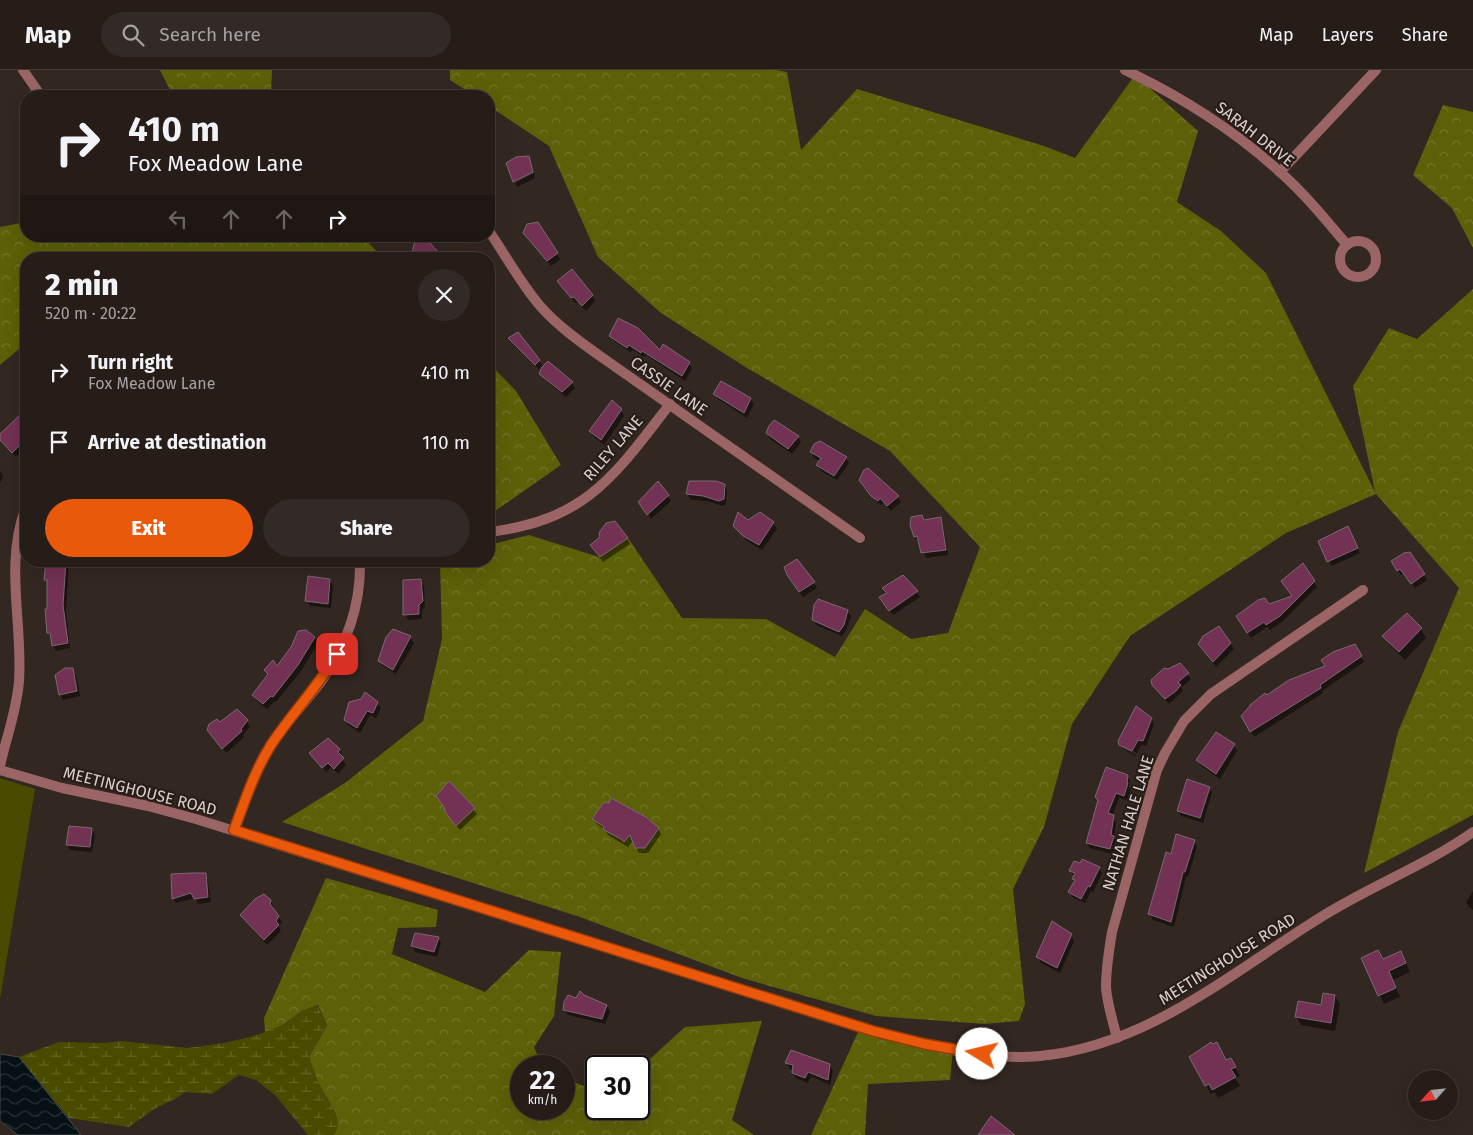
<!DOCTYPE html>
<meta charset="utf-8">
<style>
body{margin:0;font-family:"Fira Sans",sans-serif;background:#322a26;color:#f1f3f6;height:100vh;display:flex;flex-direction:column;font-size:19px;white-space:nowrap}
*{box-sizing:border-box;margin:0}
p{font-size:16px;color:#a4a2a2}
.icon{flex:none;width:28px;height:28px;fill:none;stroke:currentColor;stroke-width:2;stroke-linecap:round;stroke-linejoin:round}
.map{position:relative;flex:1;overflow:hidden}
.panel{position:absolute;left:20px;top:182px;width:475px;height:315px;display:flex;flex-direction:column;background:#261d19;border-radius:20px;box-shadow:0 5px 20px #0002,0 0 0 1px #423b38}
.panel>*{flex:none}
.top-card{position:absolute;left:20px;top:20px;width:475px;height:152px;border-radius:20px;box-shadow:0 5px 20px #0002,0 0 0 1px #423b38;background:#261d19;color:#f1f3f6;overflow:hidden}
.needle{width:32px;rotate:243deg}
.controls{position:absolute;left:1408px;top:1000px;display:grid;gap:10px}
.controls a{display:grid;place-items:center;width:50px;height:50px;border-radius:50%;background:#261d19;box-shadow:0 5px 20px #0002,0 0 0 1px #423b38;font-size:25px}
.speed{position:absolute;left:510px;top:985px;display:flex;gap:10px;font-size:25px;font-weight:700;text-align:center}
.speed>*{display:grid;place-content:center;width:65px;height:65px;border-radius:50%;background:#261d19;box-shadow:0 5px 20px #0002,0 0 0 1px #423b38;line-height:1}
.speed small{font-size:12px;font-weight:400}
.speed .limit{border:2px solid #111;border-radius:8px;background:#fff;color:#111}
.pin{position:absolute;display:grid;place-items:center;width:42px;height:42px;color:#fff;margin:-21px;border-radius:10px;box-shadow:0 2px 8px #0006}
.me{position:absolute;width:55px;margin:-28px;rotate:279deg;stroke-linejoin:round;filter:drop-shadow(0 0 4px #0008)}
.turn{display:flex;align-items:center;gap:18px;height:105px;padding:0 25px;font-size:22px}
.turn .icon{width:65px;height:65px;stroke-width:2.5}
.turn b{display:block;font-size:35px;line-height:42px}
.lanes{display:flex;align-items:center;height:48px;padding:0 25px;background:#0003;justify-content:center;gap:25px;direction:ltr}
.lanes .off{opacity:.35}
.round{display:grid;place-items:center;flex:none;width:52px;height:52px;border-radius:26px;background:#322a26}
.overview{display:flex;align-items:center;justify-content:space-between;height:85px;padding:0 25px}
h1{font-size:30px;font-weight:800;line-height:38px}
.cta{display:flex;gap:10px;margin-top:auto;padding:10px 25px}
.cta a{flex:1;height:58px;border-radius:30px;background:#ea580c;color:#fff;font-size:20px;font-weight:800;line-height:58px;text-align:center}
.cta a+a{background:#322a26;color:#f1f3f6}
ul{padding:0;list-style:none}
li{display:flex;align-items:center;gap:15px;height:70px;padding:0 25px}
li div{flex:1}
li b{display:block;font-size:19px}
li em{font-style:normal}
header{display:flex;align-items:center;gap:30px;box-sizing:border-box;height:70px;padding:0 25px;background:#261d19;border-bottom:1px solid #423b38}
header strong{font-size:24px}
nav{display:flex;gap:28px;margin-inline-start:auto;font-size:18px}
.search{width:350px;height:45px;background:#322a26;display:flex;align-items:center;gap:12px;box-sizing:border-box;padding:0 18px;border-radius:28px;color:#a4a2a2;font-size:19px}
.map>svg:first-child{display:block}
</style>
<header>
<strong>Map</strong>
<div class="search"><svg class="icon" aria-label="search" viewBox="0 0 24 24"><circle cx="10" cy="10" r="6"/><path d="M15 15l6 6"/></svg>Search here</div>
<nav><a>Map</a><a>Layers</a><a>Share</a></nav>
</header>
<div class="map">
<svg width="1473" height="1065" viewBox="0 0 1473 1065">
<defs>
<pattern id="forest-crowns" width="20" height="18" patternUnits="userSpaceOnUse" patternTransform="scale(1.25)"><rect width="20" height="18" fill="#5c6008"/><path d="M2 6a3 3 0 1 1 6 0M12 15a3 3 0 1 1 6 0" fill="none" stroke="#73762b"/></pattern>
<pattern id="wetland-marsh" width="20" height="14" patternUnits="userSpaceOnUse" patternTransform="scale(1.25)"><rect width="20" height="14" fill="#494c00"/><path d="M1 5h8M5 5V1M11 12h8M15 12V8" fill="none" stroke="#636524"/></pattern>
<pattern id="water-waves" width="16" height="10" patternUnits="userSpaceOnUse" patternTransform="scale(1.25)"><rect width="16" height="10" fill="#051114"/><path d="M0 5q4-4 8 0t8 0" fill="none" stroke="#293335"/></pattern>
</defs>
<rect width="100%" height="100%" fill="#332721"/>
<!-- green -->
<path fill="#494c00" d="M0 708 35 719 0 929Z"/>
<!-- forest -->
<g fill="url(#forest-crowns)">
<path d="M160 0H272L271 26H173Z"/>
<path d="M450 0H776L787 2 801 80 857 19 1044 76 1075 88 1135 5 1198 61 1177 132 1221 161 1266 203 1375 422 1353 316 1389 258 1417 269 1473 219V745L1364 803 1398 662 1459 518 1376 424 1286 463 1130 566 1072 654 1044 757 1013 819 1025 934 1019 951 984 954 876 946 742 908 580 847 282 752 345 713 423 651 442 569 440 491H489V475L529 465 599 487 628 468 682 548 766 549 835 587 865 539 911 569 948 563 980 477 890 381 747 298 661 243 598 187 549 76 489 36V26H475L450 10Z"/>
<path d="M1443 35 1473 42V178L1452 138 1413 105Z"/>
<path d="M26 152V166H364L366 170 384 189H26V273L0 295V157Z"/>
<path d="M489 293 516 321 561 395 495 441H489Z"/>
<path d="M326 808 438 840 436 857 398 858 392 884 485 922 529 880 561 882 554 946 534 977 542 996H521V1039H564V1008L596 1021V1039H639V999L685 957 762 951 732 1050 754 1065H334C345 1046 326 1030 319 1014 315 1005 312 996 309 987L327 955 318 935 302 941 281 956 265 962 264 948Z"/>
<path d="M860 958 953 979 950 1010 868 1014 865 1065H811Z"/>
</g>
<!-- wetland -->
<path fill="url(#wetland-marsh)" d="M317 935 327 955 309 987C312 996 315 1005 319 1014 326 1030 345 1046 334 1065H308L275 1025 256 1010 239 1005 212 1024 185 1022 175 1029 154 1039 129 1057 69 1048 19 987 59 972 106 973 121 971 188 978 224 973 254 966 281 956 302 941Z"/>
<!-- water -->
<path fill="url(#water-waves)" stroke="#454a4c" d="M0 984 19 987 81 1065H18L0 1051Z"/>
<!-- shadow -->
<g fill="#0007">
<path d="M489 47 491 51 489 67Z"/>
<path d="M534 103 535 108 517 117 515 113Z"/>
<path d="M538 153 560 189 551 196 528 169Z"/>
<path d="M558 211 592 226 595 231 586 241 578 232 575 233Z"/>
<path d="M489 235 494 244 489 246Z"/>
<path d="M611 266 689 293 692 299 685 311 646 285 644 287 633 280 630 282 614 271Z"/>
<path d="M510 268 539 291 542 296 539 299 513 274Z"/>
<path d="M541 304 572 313 575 318 566 327 544 309Z"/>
<path d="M715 324 750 329 754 334 747 348 718 329Z"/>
<path d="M612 332 621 340 624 346 604 375 594 367 590 361Z"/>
<path d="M21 346 26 351V373L23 377 24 379 16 387 2 372 0 366Z"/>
<path d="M775 351 798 367 801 372 792 384 770 369 767 363Z"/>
<path d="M811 382 846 388 849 393 837 410 821 401 818 395 820 391 814 388Z"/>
<path d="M868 399 898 427 901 432 891 441 884 433 881 435 876 431 863 416Z"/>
<path d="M0 401 3 406 0 414Z"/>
<path d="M658 413 671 431 651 449 643 437Z"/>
<path d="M724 415 727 420 726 434 723 436 707 431 691 430 687 424Z"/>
<path d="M760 443 773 453 777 459 762 480 747 471 734 456 748 452Z"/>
<path d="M940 448 943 454 948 485 926 488 920 471 918 472 915 466 924 451Z"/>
<path d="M1350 463 1360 483 1332 496 1329 491Z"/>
<path d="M602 467 627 468 630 474 603 492 595 481Z"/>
<path d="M1410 483 1427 510 1415 518 1404 504 1401 505 1392 491Z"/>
<path d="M47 491H67L69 494 66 542 70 578 56 581 53 576 52 568 48 563V513L46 509Z"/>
<path d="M330 510 333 516 331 538 310 536 307 531Z"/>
<path d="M420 511 424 516 425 537 422 540V549L408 550 405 544Z"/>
<path d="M792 511 814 513 817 518 803 527Z"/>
<path d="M1314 512 1317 517 1283 551 1270 560 1267 557 1251 568 1241 552 1268 536 1293 527Z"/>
<path d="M883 518 916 521 920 527 893 545 883 533 887 524Z"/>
<path d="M847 541 851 546 846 560 842 566 816 555 813 550Z"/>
<path d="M1407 545 1421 559 1426 568 1405 590 1389 574 1384 566Z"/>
<path d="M393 560 410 567 414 573 396 604 383 596 379 591Z"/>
<path d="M314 567 318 573 301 601 276 632 275 631 267 639 257 631 254 626 268 605 266 600 277 598Z"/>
<path d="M1230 573 1234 579 1216 597 1203 579Z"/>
<path d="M1355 575 1364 592 1322 621 1323 623 1254 667 1242 647 1327 597Z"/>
<path d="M1180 595 1191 609 1181 618 1183 621 1169 634 1153 615 1168 600Z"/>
<path d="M73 600 76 605 80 626 63 630 60 624Z"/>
<path d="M377 633 381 638 376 648 370 645 360 663 348 655 345 649Z"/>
<path d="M1151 648 1154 654 1146 676 1141 675 1137 683 1121 674Z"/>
<path d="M247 651 250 657 243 665 244 667 226 683 212 665 220 654Z"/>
<path d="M1234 675 1237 681 1220 709 1201 696 1198 690Z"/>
<path d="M1122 678 1136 685 1135 686Z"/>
<path d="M339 679 342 685 341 687 346 695 338 704 332 697 326 702 311 684Z"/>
<path d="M1127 706 1130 711 1129 717 1131 720 1127 730 1119 728 1112 746 1116 752 1114 768 1116 772 1113 784 1090 778 1087 773 1099 731Z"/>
<path d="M449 713 477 744 460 760 450 748Z"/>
<path d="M1209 718 1212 723 1203 753 1181 746 1178 741Z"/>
<path d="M609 735 658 758 661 764 648 783H639L633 770 628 777 608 765 605 760 597 754 594 749Z"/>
<path d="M91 759 95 765 92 782 70 780 67 775Z"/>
<path d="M1194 771 1197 777 1188 807H1186L1174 857 1153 850 1150 844 1171 785Z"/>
<path d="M1099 798 1102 804 1093 822 1091 821 1085 833 1073 828 1070 822 1075 812 1071 800Z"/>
<path d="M205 805 208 810 211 832 199 834 195 828 176 833 173 828Z"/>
<path d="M1473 821V840L1469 837 1466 832Z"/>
<path d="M270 831 274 837 273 839 282 852 279 857 281 861 267 875 241 845Z"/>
<path d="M1071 865 1074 871 1060 903 1041 893 1038 887Z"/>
<path d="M438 868 441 873 437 887 415 882 412 876Z"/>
<path d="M1363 888 1405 891 1410 902 1393 910 1400 927 1384 934Z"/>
<path d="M584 926 607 936 610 942 605 954 568 945 564 939Z"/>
<path d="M1335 926 1340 934 1335 961 1301 955 1296 946 1322 936Z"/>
<path d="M1191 987 1226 992 1230 989 1240 1006 1235 1008 1240 1016 1218 1028 1215 1022 1211 1024Z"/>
<path d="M787 993 829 995 833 1001 830 1015 811 1006 808 1013 796 1008 793 1003 794 1000 790 999Z"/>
</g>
<!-- building -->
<g fill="#733153" stroke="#796a70">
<path d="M529 86 533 102 513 112 506 93 516 87Z"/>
<path d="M538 152 558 183 547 191 523 163 527 154Z"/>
<path d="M419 170 430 173 444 189H417L412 183 414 174Z"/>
<path d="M572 199 593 225 582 236 574 227 571 228 557 211Z"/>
<path d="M618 248 638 258 660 280 663 274 690 292 682 306 642 281 641 283 629 275 627 278 609 266Z"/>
<path d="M518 262 540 290 535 295 508 268Z"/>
<path d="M548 291 573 312 562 322 539 304 542 297Z"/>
<path d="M721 311 751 328 744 343 713 324Z"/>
<path d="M612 330 622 339 601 370 589 361Z"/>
<path d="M21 344 26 349V364L21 371 22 373 12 383 0 370V364Z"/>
<path d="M774 350 799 366 788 379 766 363 769 356Z"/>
<path d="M820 371 847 387 834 406 816 395 821 388 810 382 814 374Z"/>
<path d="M868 398 899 426 887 436 880 428 878 431 871 426 859 410 864 400Z"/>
<path d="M658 411 669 425 647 445 638 432Z"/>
<path d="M689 411H716L725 414 724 429 719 431 703 426 686 424Z"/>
<path d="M738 442 748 450 760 442 774 452 759 475 743 466 733 456Z"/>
<path d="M922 445 924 450 941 447 946 480 921 483 917 466 914 467 910 455 911 447Z"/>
<path d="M615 451 628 468 600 487 590 475 600 467 599 463 606 453Z"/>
<path d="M1348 456 1358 478 1327 492 1318 471Z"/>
<path d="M1410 482 1425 504 1411 514 1400 499 1397 501 1391 491 1404 483Z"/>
<path d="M797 489 815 512 799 522 787 505 784 497Z"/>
<path d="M46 491H66L63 535 68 573 52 576 50 563H47L45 539H47V510H44Z"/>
<path d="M1303 493 1315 511 1280 546 1266 555 1264 552 1247 563 1236 546 1258 530 1265 528 1269 534 1292 526 1281 511Z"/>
<path d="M903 505 918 521 889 541 879 527 887 523 882 518Z"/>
<path d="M308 506 330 509 328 534 305 531Z"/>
<path d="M421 509 423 531 419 535V544L403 545V510Z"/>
<path d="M818 529 848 540 844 555 839 562 812 550 814 535Z"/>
<path d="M1407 543 1422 558 1399 582 1382 566Z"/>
<path d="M1219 556 1231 573 1213 592 1198 574 1203 566Z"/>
<path d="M393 559 411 566 393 600 378 591 386 567Z"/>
<path d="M306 560 315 567 298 595 273 627 271 626 263 634 252 625 268 604 264 600 273 590 277 596 291 577 298 561Z"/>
<path d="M1355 574 1362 586 1320 615 1321 618 1250 662 1241 646 1250 636V635L1265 623 1267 625 1289 610 1325 596 1321 590 1333 582Z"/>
<path d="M1180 593 1189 603 1178 612 1181 615 1176 621 1165 629 1152 615 1151 610 1164 598 1168 599Z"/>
<path d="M65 598H73L77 621 59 625 55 605Z"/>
<path d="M365 622 378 632 373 643 367 641 357 658 344 650 349 632 361 629Z"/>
<path d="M1136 636 1152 648 1143 671 1138 670 1132 681 1119 675 1118 671Z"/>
<path d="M237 639 248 650 241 659 242 661 222 679 207 660 209 654 217 649 220 652Z"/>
<path d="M1216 662 1235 674 1216 704 1196 690Z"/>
<path d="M328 668 340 679 338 682 344 688 334 699 328 693 322 698 309 683Z"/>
<path d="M1106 697 1128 705 1127 712 1128 713 1124 726 1116 723 1108 743 1114 745 1111 765 1114 766 1110 779 1086 773 1098 730 1095 727Z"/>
<path d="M1187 709 1210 717 1200 748 1177 741Z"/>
<path d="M449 711 475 738 456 756 445 742 444 737 436 726Z"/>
<path d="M611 728 646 747 659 758 645 778H635L630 765 624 772 621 769 604 760 603 756 592 749 601 736 605 732 609 733Z"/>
<path d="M69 756 92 758 90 777 66 775Z"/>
<path d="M1176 764 1195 770 1185 802H1183L1171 852 1148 844 1166 782 1171 784Z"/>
<path d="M1082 789 1100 797 1090 817 1088 816 1081 829 1068 822 1075 810 1072 809 1075 803 1069 801 1074 791 1080 793Z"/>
<path d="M191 803H206L208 827 194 829 191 823 172 829 171 804Z"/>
<path d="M264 824 271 830 270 834 279 846 276 851 279 855 264 870 240 845 255 829Z"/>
<path d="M1052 851 1072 864 1057 898 1036 887Z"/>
<path d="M415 863 439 867 434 882 411 876Z"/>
<path d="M1378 880 1383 889 1401 881 1406 893 1389 901 1396 918 1378 926 1361 888Z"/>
<path d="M580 921 584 925 607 935 602 949 563 940 564 932 568 925 576 928Z"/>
<path d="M1323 923 1335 925 1331 953 1295 947 1298 931 1321 935Z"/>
<path d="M1211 972 1212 974 1217 972 1226 990 1231 988 1236 997 1231 999 1236 1007 1212 1020 1209 1014 1205 1016 1189 987Z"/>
<path d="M791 980 830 994 828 1010 808 1002 805 1008 792 1003 793 995 785 993Z"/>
<path d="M991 1046 1015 1065H978Z"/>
</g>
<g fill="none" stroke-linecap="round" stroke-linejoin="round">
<!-- minor -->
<g stroke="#9c6565" stroke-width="10">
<path d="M23 0 41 26"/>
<path d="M1125 0C1182 27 1234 60 1280 102 1305 124 1326 150 1347 175"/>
<path d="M1280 102 1376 0"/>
<path d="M489 161C506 186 521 214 541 237 558 256 579 271 600 286L860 468"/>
<circle cx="1358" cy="189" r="18"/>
<path d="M489 462C587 450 614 406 670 334"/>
<path d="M0 696C6 668 17 640 19 611 23 553 4 494 26 437"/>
<path d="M0 700 62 718 148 736 196 749 873 961C926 975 984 991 1040 986 1147 976 1231 903 1318 849 1368 817 1425 796 1473 762"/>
<path d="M234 760C244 732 254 702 270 676 285 654 304 634 320 613 346 577 361 536 360 491"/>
<path d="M1117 968C1113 951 1107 934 1106 917 1106 898 1109 880 1112 862L1157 700 1165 683 1184 651 1211 624 1363 520"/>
</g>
</g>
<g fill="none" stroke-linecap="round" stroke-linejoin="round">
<defs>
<path id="route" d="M337 584C318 617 292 643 271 675 254 702 245 731 234 760L873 961 925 974 982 984"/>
</defs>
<!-- route casing -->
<use href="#route" stroke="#983908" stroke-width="12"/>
<!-- route -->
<use href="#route" stroke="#ea580c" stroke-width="9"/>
</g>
<g text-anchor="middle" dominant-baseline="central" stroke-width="4.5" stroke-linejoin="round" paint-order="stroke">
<!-- street labels -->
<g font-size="16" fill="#d9d0cd" stroke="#291d18">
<text transform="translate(1255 64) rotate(38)">SARAH DRIVE</text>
<text transform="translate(669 316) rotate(35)">CASSIE LANE</text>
<text transform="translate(613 378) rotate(-49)">RILEY LANE</text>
<text transform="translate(140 721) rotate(14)">MEETINGHOUSE ROAD</text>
<text transform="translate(1128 753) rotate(-73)">NATHAN HALE LANE</text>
<text transform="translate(1227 889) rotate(-32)">MEETINGHOUSE ROAD</text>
</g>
</g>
</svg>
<div class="controls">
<a><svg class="needle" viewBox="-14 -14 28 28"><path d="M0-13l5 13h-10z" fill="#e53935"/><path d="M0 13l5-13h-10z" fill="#a4a2a2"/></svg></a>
</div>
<div class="speed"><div>22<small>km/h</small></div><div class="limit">30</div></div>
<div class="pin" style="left:337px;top:584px;background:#d93025"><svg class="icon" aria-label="arrive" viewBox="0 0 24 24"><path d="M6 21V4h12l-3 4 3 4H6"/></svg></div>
<svg class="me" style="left:982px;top:984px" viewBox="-20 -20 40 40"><circle r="19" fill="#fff"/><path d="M0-13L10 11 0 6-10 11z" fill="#ea580c"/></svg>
<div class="top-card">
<div class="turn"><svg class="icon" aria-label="right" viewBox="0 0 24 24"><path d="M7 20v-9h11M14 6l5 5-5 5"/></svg><div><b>410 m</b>Fox Meadow Lane</div></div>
<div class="lanes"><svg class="icon off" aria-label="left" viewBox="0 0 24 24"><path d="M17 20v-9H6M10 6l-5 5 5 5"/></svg><svg class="icon off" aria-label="ahead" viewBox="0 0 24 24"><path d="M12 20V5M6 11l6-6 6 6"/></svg><svg class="icon off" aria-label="ahead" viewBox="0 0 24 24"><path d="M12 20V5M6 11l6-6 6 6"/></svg><svg class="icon" aria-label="right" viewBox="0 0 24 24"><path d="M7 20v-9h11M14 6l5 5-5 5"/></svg></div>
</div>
<section class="panel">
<div class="overview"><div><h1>2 min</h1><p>520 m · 20:22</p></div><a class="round"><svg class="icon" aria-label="close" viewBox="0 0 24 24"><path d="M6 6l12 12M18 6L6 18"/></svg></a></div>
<ul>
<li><svg class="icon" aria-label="right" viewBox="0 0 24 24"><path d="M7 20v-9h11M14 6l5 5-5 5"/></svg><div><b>Turn right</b><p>Fox Meadow Lane</p></div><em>410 m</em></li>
<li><svg class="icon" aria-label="arrive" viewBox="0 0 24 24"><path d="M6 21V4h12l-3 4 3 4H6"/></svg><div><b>Arrive at destination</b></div><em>110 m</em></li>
</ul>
<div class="cta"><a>Exit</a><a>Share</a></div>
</section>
</div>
